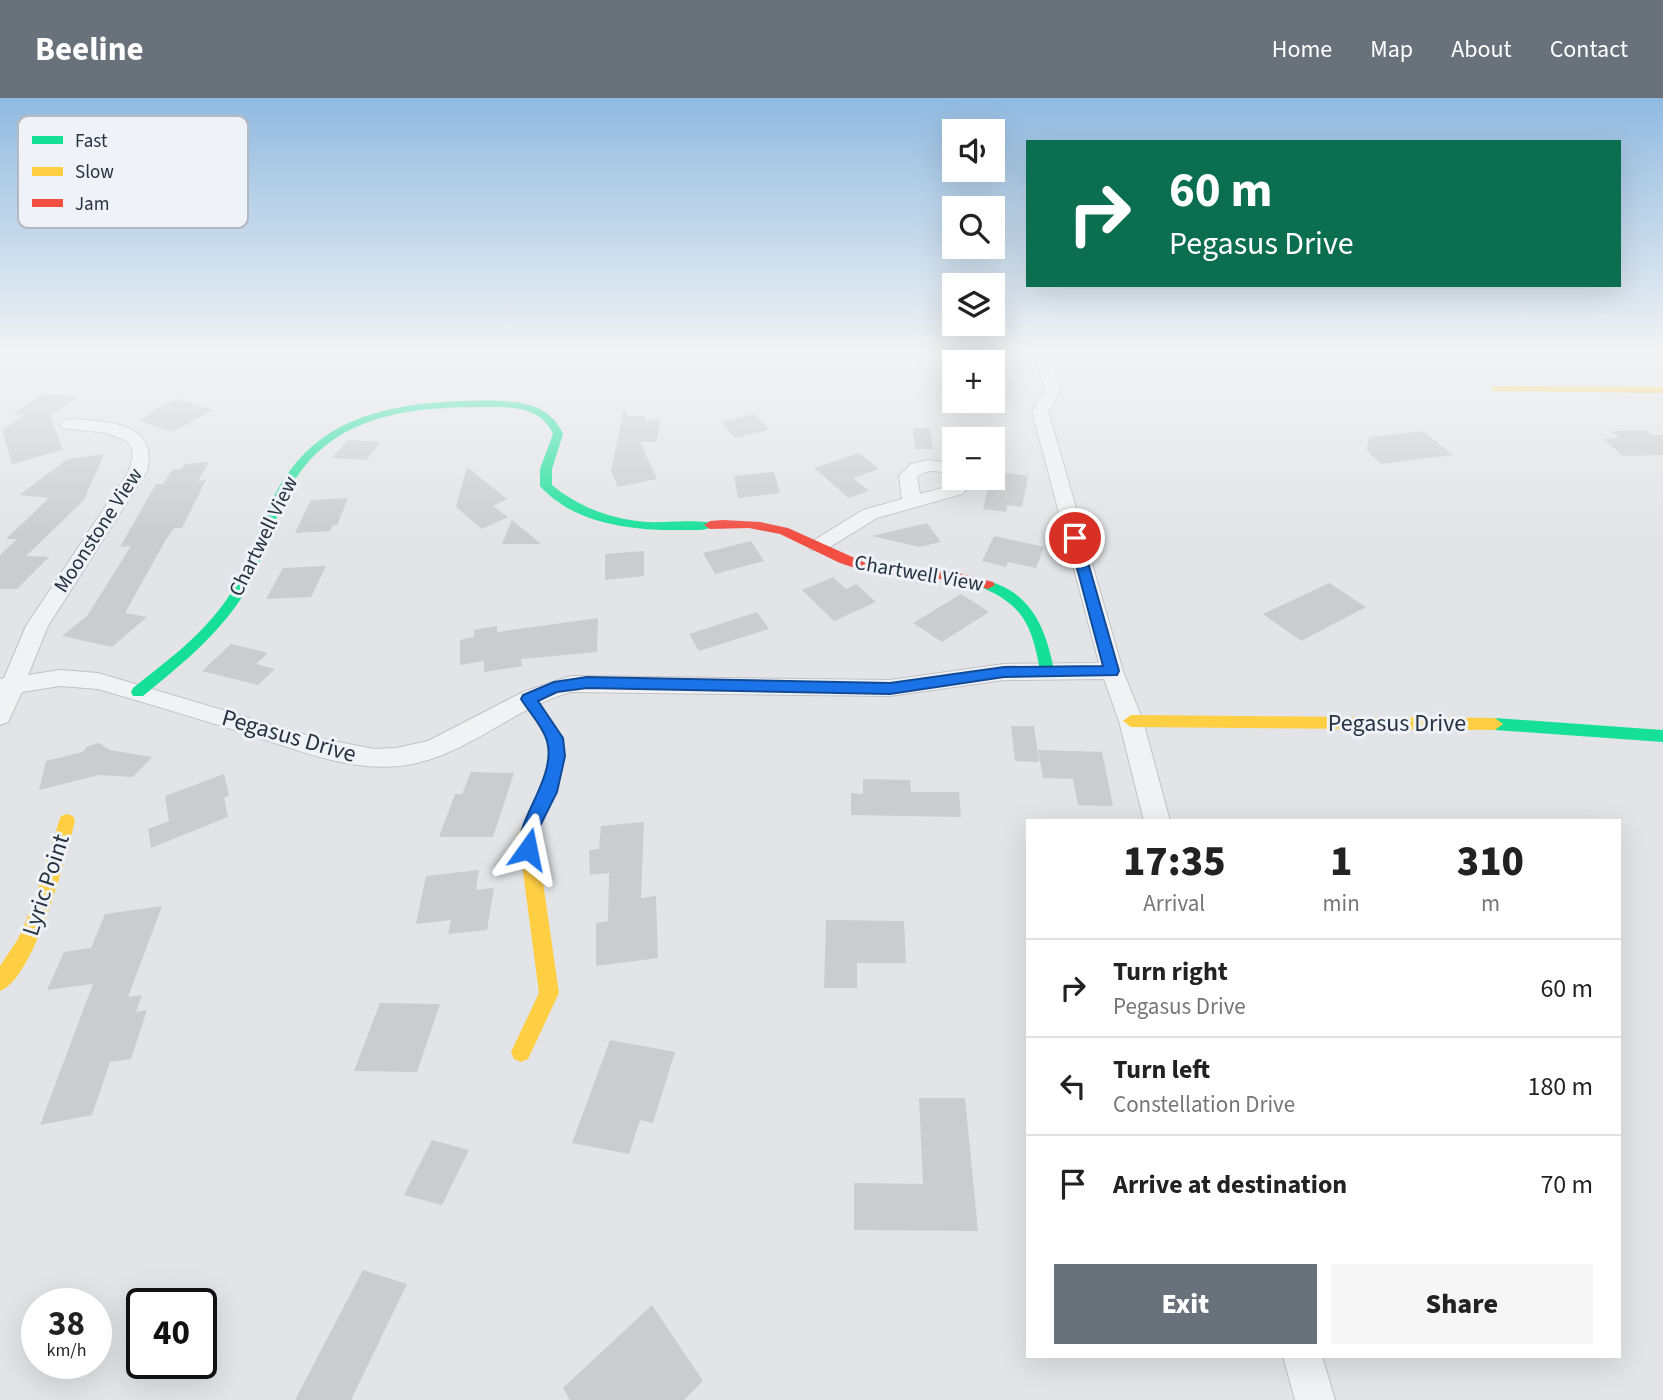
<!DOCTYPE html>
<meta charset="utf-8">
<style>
body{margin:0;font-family:"Source Sans 3",sans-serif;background:#f6f6f6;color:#222;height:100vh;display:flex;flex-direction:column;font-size:26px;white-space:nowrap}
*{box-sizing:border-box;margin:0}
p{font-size:23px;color:#767676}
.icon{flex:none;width:38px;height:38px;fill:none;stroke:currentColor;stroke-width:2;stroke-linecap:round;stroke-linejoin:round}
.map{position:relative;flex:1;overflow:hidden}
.details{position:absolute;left:1026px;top:721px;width:595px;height:539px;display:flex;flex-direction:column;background:#fff;border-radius:0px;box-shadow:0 7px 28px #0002}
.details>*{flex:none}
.guide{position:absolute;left:1026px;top:42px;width:595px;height:147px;border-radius:0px;box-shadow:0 7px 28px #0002;background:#0b6e4f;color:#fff;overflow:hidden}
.tools{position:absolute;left:942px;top:21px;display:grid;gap:14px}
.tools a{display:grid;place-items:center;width:63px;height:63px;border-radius:0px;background:#fff;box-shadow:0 7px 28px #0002;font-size:35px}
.speed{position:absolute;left:21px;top:1190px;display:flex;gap:14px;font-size:35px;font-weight:700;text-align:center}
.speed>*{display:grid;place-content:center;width:91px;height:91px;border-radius:50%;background:#fff;box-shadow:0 7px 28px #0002;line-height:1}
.speed small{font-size:18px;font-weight:400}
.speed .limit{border:4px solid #111;border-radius:10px;background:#fff;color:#111}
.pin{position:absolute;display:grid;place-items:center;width:60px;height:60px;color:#fff;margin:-30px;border:4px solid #fff;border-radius:50%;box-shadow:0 2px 7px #0007}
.me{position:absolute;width:77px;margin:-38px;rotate:12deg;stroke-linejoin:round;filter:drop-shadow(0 0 5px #0008)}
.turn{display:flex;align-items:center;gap:24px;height:147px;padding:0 28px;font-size:32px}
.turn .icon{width:91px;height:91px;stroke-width:2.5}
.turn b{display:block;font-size:49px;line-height:60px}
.eta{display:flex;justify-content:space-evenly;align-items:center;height:119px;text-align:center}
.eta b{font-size:42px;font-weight:800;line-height:49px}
.cta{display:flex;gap:14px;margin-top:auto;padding:14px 28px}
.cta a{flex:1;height:80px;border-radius:0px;background:#69717b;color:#fff;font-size:28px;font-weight:800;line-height:80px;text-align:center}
.cta a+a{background:#f6f6f6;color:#222}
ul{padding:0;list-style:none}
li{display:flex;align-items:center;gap:21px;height:98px;padding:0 28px;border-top:2px solid #e0e0e0}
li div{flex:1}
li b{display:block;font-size:26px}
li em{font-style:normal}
header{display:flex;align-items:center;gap:42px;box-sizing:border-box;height:98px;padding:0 35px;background:#69717b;color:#fff}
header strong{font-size:33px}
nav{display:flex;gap:38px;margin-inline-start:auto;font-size:24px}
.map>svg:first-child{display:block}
</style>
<header>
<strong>Beeline</strong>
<nav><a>Home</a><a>Map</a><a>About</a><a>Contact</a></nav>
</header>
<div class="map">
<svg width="1663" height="1302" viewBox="0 0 1663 1302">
<rect width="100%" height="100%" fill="#e2e4e7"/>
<!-- building -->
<g fill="#cacccf">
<path d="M42 296 78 299 50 318 63 352 12 366 2 332 25 317 13 316Z"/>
<path d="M177 301 213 312 172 334 139 323 150 317 146 316Z"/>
<path d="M624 310 627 318H646L645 323 660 322 657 344H640L657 381 618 389 611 373Z"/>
<path d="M754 316 769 332 735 340 721 324Z"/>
<path d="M913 330H930L933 351H915Z"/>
<path d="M1645 332 1652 337H1663V357L1623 358 1603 341 1620 340 1611 333Z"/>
<path d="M1423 333 1453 357 1381 366 1367 353 1369 339Z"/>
<path d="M348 342 381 344 366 362 332 360Z"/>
<path d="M859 355 879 371 853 380 869 393 849 400 814 370Z"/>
<path d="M104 356 84 402 26 458 49 459 17 491H0V457L17 441H6L49 400 19 397 68 361Z"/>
<path d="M209 364 198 383 206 382 182 430H174L165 443 125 515 147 519 112 549 62 538 87 518 131 448 120 449 156 386H163L172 372 181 371 185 366Z"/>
<path d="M467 369 507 401 493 408 508 419 482 431 456 409Z"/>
<path d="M992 373 1028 378 1022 409 1007 407 1006 414 983 411Z"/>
<path d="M774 374 780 395 738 400 734 378Z"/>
<path d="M348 400 337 427H333L330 433 295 435 311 402Z"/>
<path d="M512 422 541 446H502Z"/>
<path d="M927 425 941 444 919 449 872 438Z"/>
<path d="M994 438 1044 449 1036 470 1008 464 1006 469 982 463Z"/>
<path d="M751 443 764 463 715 476 703 455Z"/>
<path d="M644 453V478L605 482V456Z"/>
<path d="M326 468 311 499 266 501 283 470Z"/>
<path d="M833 479 846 491 856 486 876 504 834 523 802 492Z"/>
<path d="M1329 485 1366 509 1301 543 1263 516Z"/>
<path d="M961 496 989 514 942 544 913 525Z"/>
<path d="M757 514 769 531 699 553 689 536Z"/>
<path d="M598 520 597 554 521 561 522 568 484 574V563L460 567V542L474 539V532L497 528V534Z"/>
<path d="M231 546 268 555 256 566 275 571 258 587 202 573Z"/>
<path d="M1011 628H1034L1039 664 1015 663Z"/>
<path d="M99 645 110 652 152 659 133 679 99 677 39 692 46 663 82 654 88 648Z"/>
<path d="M1038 652 1102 654 1113 708 1078 707 1073 681 1043 680Z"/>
<path d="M471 674 514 675 493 739H439L455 696H462Z"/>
<path d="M224 676 229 697 224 700 228 719 151 750 148 731 169 723 165 698Z"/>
<path d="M863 681 910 682 911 694H959L961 719 851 717V695L863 696Z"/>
<path d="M644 724 641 800 656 798 658 860 596 868V825L608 823 609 775 590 777 589 752 599 751 601 728Z"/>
<path d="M479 772 476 792 494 790 487 832 448 836 451 822 416 826 426 778Z"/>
<path d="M162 808 128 899 142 897 136 914 147 912 131 961 110 964 92 1017 40 1027 93 886 47 892 64 854 91 850 105 816Z"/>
<path d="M826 822 904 823 906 865H857V890H824Z"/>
<path d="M380 905 440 906 417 974 354 973Z"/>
<path d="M610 942 675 954 653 1025 640 1022 629 1056 572 1045Z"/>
<path d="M919 1000H965L978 1133 854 1132V1085L923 1086Z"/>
<path d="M432 1042 469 1052 442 1107 404 1097Z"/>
<path d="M363 1172 407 1186 351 1302H295Z"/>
<path d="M652 1207 703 1283 684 1302H570L563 1290Z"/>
</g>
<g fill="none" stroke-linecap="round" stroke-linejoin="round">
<defs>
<g id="street">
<path d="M1035 256H1050L1061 292 1048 313 1123 573 1143 623 1170 723H1144L1119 623 1104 581 1004 582 890 598 571 594C516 609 473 652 417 665 357 679 297 651 241 634 193 619 146 605 98 591L60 588 22 594 8 624 0 627V581L4 580 26 528 129 373 133 358 131 348 127 343 107 335 62 330 60 326 68 321C103 323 160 323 147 373L48 528 28 577 60 572 98 575 313 639 374 651 396 650 428 643 523 594 571 578 890 582 1004 566 1099 565 1032 313 1045 292Z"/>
<path d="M929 362 954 366V377C940 374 930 369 917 379L920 396 950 388 954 377V380H970V388L962 396 877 420 825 452H811L808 448 811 444 863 412 902 401 899 378 911 366Z"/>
<path d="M1283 1258H1322L1335 1302H1295Z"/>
</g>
</defs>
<!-- street casing -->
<use href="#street" stroke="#c0c2c5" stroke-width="2"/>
<!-- street -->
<use href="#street" fill="#f1f2f4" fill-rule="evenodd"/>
<!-- fast -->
<g fill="#16e098" fill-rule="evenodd">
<path d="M459 303C496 303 546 296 563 336L552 371V387C580 410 611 421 647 424 662 425 707 420 716 427 708 433 695 432 684 432 635 433 575 427 540 388V371L553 336C541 308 510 309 483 309 402 309 322 319 284 402 271 431 263 463 247 491 221 535 182 566 143 598H133L131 594 133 590C167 563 204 536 229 498 248 468 257 433 273 401 311 323 379 307 459 303Z"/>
<path d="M988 483C1032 495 1046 531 1054 572L1052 576H1042L1040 572C1032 530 1025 508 983 490L981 487Z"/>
<path d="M1495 620 1663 632V644L1495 632 1487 626Z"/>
</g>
<!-- slow -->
<g fill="#ffcf43" fill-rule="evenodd">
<path d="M1496 288 1663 289V295L1492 293 1491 291Z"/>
<path d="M529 596 534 597 563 640 565 658 557 694 536 736 559 895 528 961 521 964 514 961 511 954 539 895 518 736 541 694 549 658 547 641 522 601Z"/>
<path d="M1131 617 1495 620 1503 626 1495 632 1131 629 1123 623Z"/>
<path d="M67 716 73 718 75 723C66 758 35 880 0 893V868L18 841 33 807 59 723 61 718Z"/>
</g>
<!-- jam -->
<path fill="#f24e42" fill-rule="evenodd" d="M723 422 760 424 788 430 868 466 959 475 993 484 995 487 988 491 959 483 867 474 840 465 780 436 749 430 710 431 704 427 710 423Z"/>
</g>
<!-- sky -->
<linearGradient id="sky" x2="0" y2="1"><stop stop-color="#91bae0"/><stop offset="0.58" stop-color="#f2f3f4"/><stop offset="1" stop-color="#f2f3f4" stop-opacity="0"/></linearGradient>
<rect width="1663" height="439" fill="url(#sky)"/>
<!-- route -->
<path fill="#1a73e8" stroke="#114b97" stroke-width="2" d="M1075 437 1081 440 1119 573 1117 577 1004 579 890 596 587 590 557 594 538 603 563 640 565 658 557 694 536 736 534 756H522C508 730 558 682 547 643 543 628 529 614 521 601L523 597 554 584 587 579 890 585 1004 569 1103 568 1069 440Z"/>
<g text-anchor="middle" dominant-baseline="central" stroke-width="6" stroke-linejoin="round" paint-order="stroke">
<!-- far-street labels -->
<g font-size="21" fill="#283341" stroke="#eff3f7">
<text transform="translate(98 432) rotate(-57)">Moonstone View</text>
<text transform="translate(263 438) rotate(-64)">Chartwell View</text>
<text transform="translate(919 475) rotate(10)">Chartwell View</text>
</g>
<!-- street labels -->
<g font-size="24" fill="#283341" stroke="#eff3f7">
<text x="1397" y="625">Pegasus Drive</text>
<text transform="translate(289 638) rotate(16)">Pegasus Drive</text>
<text transform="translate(46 787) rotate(-72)">Lyric Point</text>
</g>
</g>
<!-- legend -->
<rect x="18" y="18" width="230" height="112" rx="10" fill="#eff3f7" stroke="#b3b9c0" stroke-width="2"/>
<rect x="32" y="38" width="31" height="8" fill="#16e098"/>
<rect x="32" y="69" width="31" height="9" fill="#ffcf43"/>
<rect x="32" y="101" width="31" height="8" fill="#f24e42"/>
<g font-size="19" fill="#283341">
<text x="75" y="49">Fast</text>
<text x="75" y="80">Slow</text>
<text x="75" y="112">Jam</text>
</g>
</svg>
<div class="tools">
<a><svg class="icon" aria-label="sound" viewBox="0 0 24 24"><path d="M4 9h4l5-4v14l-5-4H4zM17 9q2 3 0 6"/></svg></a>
<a><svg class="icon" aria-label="search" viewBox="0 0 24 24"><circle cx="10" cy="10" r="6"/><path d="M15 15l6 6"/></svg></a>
<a><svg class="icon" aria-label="layers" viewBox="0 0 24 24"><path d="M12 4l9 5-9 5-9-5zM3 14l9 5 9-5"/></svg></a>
<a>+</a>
<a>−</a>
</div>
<div class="speed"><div>38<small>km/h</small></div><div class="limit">40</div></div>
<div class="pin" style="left:1075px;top:440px;background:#d93025"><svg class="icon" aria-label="arrive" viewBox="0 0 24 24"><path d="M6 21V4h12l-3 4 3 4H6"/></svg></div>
<svg class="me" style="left:528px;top:751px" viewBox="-20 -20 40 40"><path d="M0-17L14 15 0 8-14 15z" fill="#1a73e8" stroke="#fff" stroke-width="4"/></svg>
<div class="guide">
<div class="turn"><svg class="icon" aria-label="right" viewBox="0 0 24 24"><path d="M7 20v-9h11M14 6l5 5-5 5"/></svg><div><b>60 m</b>Pegasus Drive</div></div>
</div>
<section class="details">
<div class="eta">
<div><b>17:35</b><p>Arrival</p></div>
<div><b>1</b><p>min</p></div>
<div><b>310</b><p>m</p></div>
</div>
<ul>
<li><svg class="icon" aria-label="right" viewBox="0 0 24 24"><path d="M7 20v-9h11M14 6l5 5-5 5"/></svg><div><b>Turn right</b><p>Pegasus Drive</p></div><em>60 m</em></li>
<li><svg class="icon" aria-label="left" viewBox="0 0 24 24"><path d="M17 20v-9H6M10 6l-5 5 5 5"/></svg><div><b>Turn left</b><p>Constellation Drive</p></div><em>180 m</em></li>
<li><svg class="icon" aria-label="arrive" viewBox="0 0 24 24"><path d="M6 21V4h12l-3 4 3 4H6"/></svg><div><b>Arrive at destination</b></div><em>70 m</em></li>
</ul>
<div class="cta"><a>Exit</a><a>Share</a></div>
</section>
</div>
